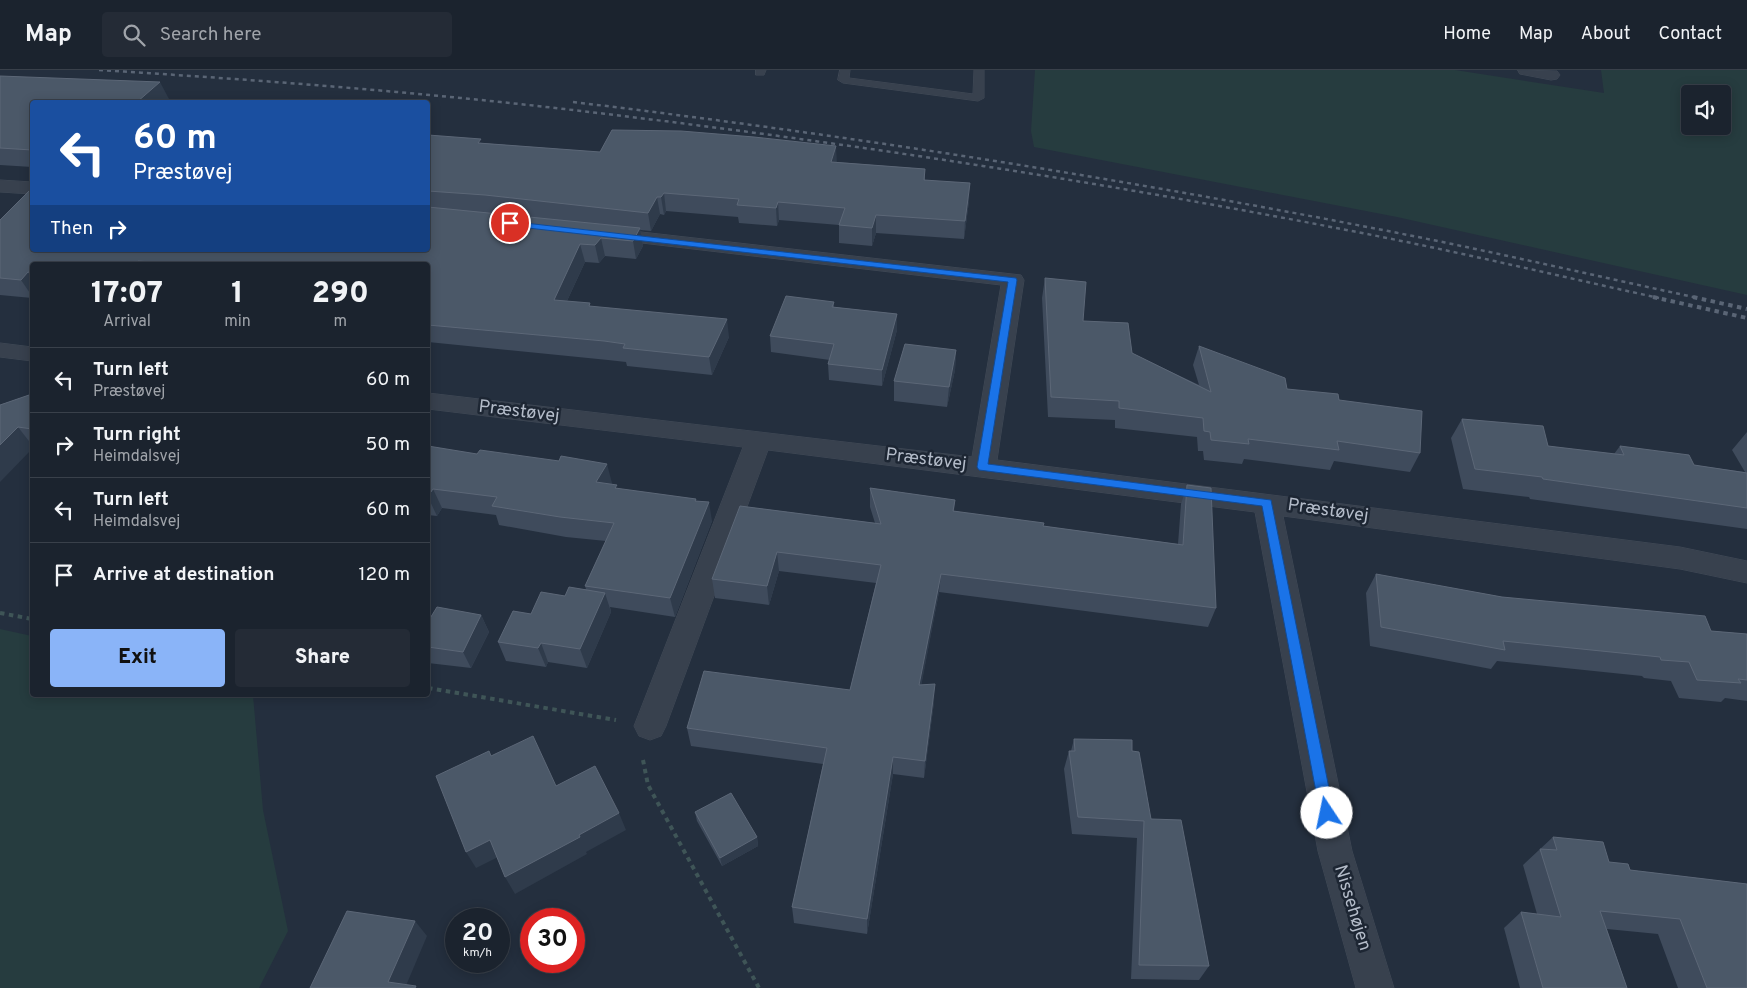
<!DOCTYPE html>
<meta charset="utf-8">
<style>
body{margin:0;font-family:Overpass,sans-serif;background:#242b36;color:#f1f3f6;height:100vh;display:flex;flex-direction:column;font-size:19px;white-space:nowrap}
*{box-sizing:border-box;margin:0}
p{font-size:16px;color:#a0a4aa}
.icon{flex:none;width:28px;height:28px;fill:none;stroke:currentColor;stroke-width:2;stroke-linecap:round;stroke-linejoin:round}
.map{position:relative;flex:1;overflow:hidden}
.panel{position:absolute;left:30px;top:192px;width:400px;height:435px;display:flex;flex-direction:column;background:#1b232e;border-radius:5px;box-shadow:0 2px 12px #0003,0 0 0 1px #39404a}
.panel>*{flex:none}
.hud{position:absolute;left:30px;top:30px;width:400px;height:152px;border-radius:5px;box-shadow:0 2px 12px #0003,0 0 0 1px #39404a;background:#1a4fa0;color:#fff;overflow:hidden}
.controls{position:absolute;left:1681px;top:15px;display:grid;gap:10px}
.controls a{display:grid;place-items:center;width:50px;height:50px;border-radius:5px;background:#1b232e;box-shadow:0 2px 12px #0003,0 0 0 1px #39404a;font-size:25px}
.speed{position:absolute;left:445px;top:838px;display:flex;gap:10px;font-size:25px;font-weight:700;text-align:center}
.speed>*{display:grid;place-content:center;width:65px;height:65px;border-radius:50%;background:#1b232e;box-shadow:0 2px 12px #0003,0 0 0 1px #39404a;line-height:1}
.speed small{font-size:12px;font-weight:400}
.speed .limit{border:8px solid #d22;background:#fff;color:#111}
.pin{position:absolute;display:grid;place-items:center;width:42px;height:42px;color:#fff;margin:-21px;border:2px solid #fff;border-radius:50%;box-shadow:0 1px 5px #0007}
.me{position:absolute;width:55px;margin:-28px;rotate:349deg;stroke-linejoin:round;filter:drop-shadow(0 0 4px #0008)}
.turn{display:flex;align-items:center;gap:18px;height:105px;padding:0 20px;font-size:22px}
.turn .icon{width:65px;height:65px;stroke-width:2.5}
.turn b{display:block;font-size:35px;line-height:42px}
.then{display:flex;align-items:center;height:48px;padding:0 20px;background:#0003;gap:10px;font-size:19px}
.eta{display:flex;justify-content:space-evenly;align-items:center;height:85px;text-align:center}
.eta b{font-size:30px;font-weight:800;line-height:35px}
.button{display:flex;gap:10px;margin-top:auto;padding:10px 20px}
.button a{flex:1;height:58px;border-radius:5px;background:#8ab4f8;color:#111;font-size:20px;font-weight:800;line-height:58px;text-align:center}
.button a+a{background:#242b36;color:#f1f3f6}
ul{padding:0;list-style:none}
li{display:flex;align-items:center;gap:15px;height:65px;padding:0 20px;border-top:1px solid #39404a}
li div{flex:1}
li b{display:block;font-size:19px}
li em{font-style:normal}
header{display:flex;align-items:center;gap:30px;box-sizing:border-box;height:70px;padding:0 25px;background:#1b232e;border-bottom:1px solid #39404a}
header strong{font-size:24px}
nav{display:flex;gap:28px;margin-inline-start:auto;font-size:18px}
.search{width:350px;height:45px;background:#242b36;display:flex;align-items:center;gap:12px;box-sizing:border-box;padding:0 18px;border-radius:5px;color:#a0a4aa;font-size:19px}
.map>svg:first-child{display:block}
</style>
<header>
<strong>Map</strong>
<div class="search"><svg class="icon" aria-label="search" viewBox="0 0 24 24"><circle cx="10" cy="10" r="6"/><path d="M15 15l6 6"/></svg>Search here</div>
<nav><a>Home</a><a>Map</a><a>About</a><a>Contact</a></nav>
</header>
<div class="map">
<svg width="1747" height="918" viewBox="0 0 1747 918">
<rect width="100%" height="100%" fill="#242f3e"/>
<!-- green -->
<g fill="#263c3f" fill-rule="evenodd">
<path d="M1035 0H1455L1604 23 1601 0H1747V225L1397 147 1034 77 1031 61ZM1690 24H1722V56H1690Z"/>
<path d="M0 559 32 566V625H253L263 740 288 861 259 918H0Z"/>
</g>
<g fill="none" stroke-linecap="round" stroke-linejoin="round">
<defs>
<g id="service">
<path d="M756 0H766L764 5H756Z"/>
<path d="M840 0H850L849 8 973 24 974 0H984V28L978 31 843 13 838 10Z"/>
</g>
<g id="minor">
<path d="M1518 0 1557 1 1560 5 1557 9 1551 10 1520 4Z"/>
<path d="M0 110 32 112V124L0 122Z"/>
<path d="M606 158 1021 205 1024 210 997 390 1680 477 1747 491V513L1680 499 1283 446 1352 781 1394 918H1356L1318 781 1255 442 768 380 666 656 661 666 650 670 639 666 634 656 743 377 428 339V323L972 387 1001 215 599 168 596 164 599 160Z"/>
<path d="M0 273 32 277V291L0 287Z"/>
</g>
</defs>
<!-- service casing -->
<use href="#service" stroke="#414a57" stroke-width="1"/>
<!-- minor casing -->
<use href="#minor" stroke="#414a57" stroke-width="1"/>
<!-- path -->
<g stroke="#3f5557" stroke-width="4" stroke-dasharray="4.5 4.5" stroke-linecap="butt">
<path d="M0 543 32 549"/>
<path d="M428 618 616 650"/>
<path d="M643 690 648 715 759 918"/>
</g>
<!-- service -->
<use href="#service" fill="#38414e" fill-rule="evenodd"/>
<!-- minor -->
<use href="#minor" fill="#38414e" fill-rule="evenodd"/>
<!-- rail-far1 -->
<g stroke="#5a6575" stroke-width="2.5" stroke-dasharray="4 4" stroke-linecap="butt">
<path d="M99 0C260 10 421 22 581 41 846 72 1110 113 1372 165 1468 184 1563 207 1659 228"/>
<path d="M573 32C856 66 1138 111 1418 167 1512 186 1605 208 1698 228"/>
</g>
<!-- rail -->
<g stroke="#5a6575" stroke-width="4" stroke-dasharray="4.5 4.5" stroke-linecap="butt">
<path d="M1653 227 1747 248"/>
<path d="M1693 227 1747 239"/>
</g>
</g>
<!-- wall -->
<g fill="#3f4b5c">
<path d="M0 6 169 29 32 32V97L0 95Z"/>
<path d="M428 65 482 73 598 82 837 92 925 99V110L969 131 964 169 876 163 872 176 839 173V155L779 150 777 156 739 153 738 147 666 141 664 145 660 144 651 161 640 160 643 176 636 189 605 186 599 193 585 192 567 231 729 267 712 305 627 296 626 292 608 290 428 272V195H32V228L0 225V150L428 180Z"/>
<path d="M1045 208 1083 251 1132 283 1199 315 1193 295 1199 276 1287 319 1339 330 1420 383 1410 402 1334 391 1330 400 1244 389 1242 394 1204 390 1203 381H1198L1197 367 1115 358V350L1048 347 1042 228Z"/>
<path d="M834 232V237L897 244V260L882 316 829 310 828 294 830 290 771 282 770 266Z"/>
<path d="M956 280 955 300 947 337 894 331V311Z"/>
<path d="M32 324V379L0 335Z"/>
<path d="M1462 349 1548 376 1614 384 1620 376 1694 395 1745 402 1732 380 1747 362V459L1530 429 1529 427 1463 419 1451 368Z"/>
<path d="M428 376 612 413 611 414 618 419 696 429V431L712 451 675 547 610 537 611 542 587 598 548 592 546 597 506 591 498 572 531 544 565 526 586 519 585 516 606 471 566 467 499 455 496 445 442 438 437 446 428 445Z"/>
<path d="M1187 415 1216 538 1208 557 939 522 921 615 934 632 924 708 893 704 867 864 794 853 792 837 823 694 691 676 687 658 850 620 876 513 779 501 769 535 715 528 712 509 740 436 875 453 870 437V418L955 430 954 441 1043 456 1178 474 1181 434Z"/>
<path d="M1376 504 1502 527 1711 561 1747 564V631L1725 628 1721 632 1679 628 1671 611 1644 608 1642 606 1497 591 1491 599 1370 576 1366 523Z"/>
<path d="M481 545 489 562 471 598 428 593V549Z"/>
<path d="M1074 669 1132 681 1151 749 1209 896 1199 910 1131 909 1137 768 1072 764 1064 699 1069 681H1071Z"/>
<path d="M695 742 757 767 758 776 722 796 697 751Z"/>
<path d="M1553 767 1609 792 1630 800 1747 814V918H1678L1658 864 1607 859 1627 918H1520L1504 858 1521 842 1537 844 1523 795Z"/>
</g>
<!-- shaded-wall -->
<g fill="#2f3b4b">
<path d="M160 12 169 29 165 32H137Z"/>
<path d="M836 76 837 94 831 92Z"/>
<path d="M970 113 969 131 964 169 965 151Z"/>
<path d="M664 123 666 141 664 145 661 127Z"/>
<path d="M657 127 660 144 651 161 648 143Z"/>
<path d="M778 132 779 150 777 156 776 138Z"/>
<path d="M876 145V163L872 176V158Z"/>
<path d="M640 158 643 176 636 189 633 171Z"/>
<path d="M601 168 605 186 599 193 595 175Z"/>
<path d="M580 174 585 192 559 248 554 230Z"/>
<path d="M138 191 140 195H134Z"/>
<path d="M28 202 32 209V226L21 210Z"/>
<path d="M897 244V260L882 316V300Z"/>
<path d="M727 249 729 267 712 305 709 287Z"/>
<path d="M956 280 955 300 947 337 949 317Z"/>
<path d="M18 357 32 375V379L0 412V375Z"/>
<path d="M607 394 612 413 602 431 596 412Z"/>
<path d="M433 419 442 438 437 446 428 427Z"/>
<path d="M709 432 712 451 675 547 670 528Z"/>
<path d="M777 482 779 501 769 535 767 516Z"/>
<path d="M941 504 939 522 918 633 919 615Z"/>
<path d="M605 523 611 542 587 598 580 579Z"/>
<path d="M481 545 489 562 471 598 463 582Z"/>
<path d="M541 573 548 592 546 597 538 578Z"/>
<path d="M935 614 934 632 924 708 925 691Z"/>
<path d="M893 687V704L867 864V849Z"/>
<path d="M619 743 626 760 586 782 587 784 515 824 505 807 579 765Z"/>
<path d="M757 767 758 776 722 796 720 788Z"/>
<path d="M490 770 500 786 476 798 466 782Z"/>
<path d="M415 851 427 866 405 918 388 912Z"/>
</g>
<!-- building -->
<g fill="#4b5868" stroke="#5c6777">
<path d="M0 6 160 12 137 32H32V80L0 78Z"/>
<path d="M612 60 681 61 754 67 836 76 831 92 925 99 924 110 970 113 965 151 876 145 872 158 839 155 845 138 778 132 776 138 737 135 739 129 664 123 661 127H657L648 143 485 125 428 121V65L481 69 478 73 600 82Z"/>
<path d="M32 118V180H428V137L640 158 633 171 601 168 595 175 580 174 554 230 590 233 589 236 727 249 709 287 623 278 625 274 604 271 428 255V195H192L138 191 134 195H32V203L28 202 21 210 0 208V150Z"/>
<path d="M1045 208 1086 212 1083 251 1128 253 1132 283 1211 322 1199 276 1285 308 1287 319 1338 324 1339 330 1422 341 1420 383 1337 371 1339 380 1248 369 1249 374 1211 370 1210 362 1204 361 1203 348 1119 338V331L1051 327Z"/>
<path d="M786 226 834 232 832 237 897 244 882 300 828 294 834 274 770 266Z"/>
<path d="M905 274 956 280 949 317 894 311Z"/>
<path d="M32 324V359L18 357 0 375V335Z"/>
<path d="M1462 349 1543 356 1548 376 1624 385 1620 376 1689 385 1694 395 1747 403V438L1543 409 1542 407 1475 399Z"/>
<path d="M428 376 477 384 480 380 559 391 561 386 607 394 596 412 617 415 615 418 696 429 695 431 709 432 670 528 585 516 614 453 560 447 492 436 497 427 433 419 428 426Z"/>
<path d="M1187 415 1211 418 1216 538 941 504 919 615 935 614 925 691 893 687 867 849 792 837 827 678 687 658 704 601 850 620 881 495 777 482 767 516 712 509 740 436 881 454 870 418 955 430 953 441 1044 453 1043 456 1183 475Z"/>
<path d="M1376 504 1502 527 1705 546 1711 561 1747 564V610L1738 609 1741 613 1697 610 1689 592 1661 590 1660 587 1503 571 1505 580 1381 557Z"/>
<path d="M569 517 605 523 580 579 541 573 538 578 498 572 513 541 531 544 541 522 565 526Z"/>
<path d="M437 537 481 545 463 582 428 577V549L429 550Z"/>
<path d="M533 666 556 716 595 696 619 743 579 765 580 767 505 807 490 770 466 782 436 706 489 681 491 686Z"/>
<path d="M1074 669 1132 670V681L1139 682 1151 749 1181 750 1209 896 1139 895 1144 751 1078 747 1069 681H1075Z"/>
<path d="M731 723 757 767 720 788 695 742Z"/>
<path d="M1553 767 1603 772 1609 792 1628 794 1630 800 1747 814V918H1707L1680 849 1600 841 1627 918H1543L1521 842 1561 847 1540 779 1557 780Z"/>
<path d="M347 841 415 851 388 912 416 916 415 918H310Z"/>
</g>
<!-- route -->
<path fill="#1a73e8" stroke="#114b97" d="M507 151 1016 208 1017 210 988 394 1271 430 1334 743 1332 747 1327 749 1322 747 1320 743 1262 436 979 400 977 397 1008 212 510 156 507 155Z"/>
<g text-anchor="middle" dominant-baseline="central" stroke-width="5" stroke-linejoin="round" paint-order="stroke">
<!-- street labels -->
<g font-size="18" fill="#b4bcc9" stroke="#1d2633">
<text transform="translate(519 342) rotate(7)">Præstøvej</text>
<text transform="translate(926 390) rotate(7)">Præstøvej</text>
<text transform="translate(1328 441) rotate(8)">Præstøvej</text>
<text transform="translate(1352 838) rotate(73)">Nissehøjen</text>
</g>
</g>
</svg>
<div class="controls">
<a><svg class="icon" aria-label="sound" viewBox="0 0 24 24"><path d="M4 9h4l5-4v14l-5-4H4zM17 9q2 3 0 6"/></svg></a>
</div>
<div class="speed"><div>20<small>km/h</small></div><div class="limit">30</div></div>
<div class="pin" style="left:510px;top:153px;background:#d93025"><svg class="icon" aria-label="arrive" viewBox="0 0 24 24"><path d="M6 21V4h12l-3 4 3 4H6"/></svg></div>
<svg class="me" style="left:1327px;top:743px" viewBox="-20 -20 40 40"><circle r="19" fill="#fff"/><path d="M0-13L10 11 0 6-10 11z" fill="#1a73e8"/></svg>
<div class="hud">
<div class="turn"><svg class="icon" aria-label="left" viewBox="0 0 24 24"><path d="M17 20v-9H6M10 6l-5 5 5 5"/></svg><div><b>60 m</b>Præstøvej</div></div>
<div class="then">Then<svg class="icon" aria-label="right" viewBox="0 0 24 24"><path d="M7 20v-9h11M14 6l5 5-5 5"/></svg></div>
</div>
<section class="panel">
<div class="eta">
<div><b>17:07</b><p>Arrival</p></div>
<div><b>1</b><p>min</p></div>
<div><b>290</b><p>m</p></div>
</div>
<ul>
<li><svg class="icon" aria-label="left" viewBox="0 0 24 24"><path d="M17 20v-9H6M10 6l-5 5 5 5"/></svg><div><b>Turn left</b><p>Præstøvej</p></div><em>60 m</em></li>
<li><svg class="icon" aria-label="right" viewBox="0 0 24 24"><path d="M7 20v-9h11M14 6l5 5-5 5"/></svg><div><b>Turn right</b><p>Heimdalsvej</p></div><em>50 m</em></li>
<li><svg class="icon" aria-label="left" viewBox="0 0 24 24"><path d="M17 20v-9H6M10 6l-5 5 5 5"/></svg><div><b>Turn left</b><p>Heimdalsvej</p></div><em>60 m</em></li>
<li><svg class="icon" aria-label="arrive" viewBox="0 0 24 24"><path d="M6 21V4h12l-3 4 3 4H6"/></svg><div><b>Arrive at destination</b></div><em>120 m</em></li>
</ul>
<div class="button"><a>Exit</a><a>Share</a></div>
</section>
</div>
